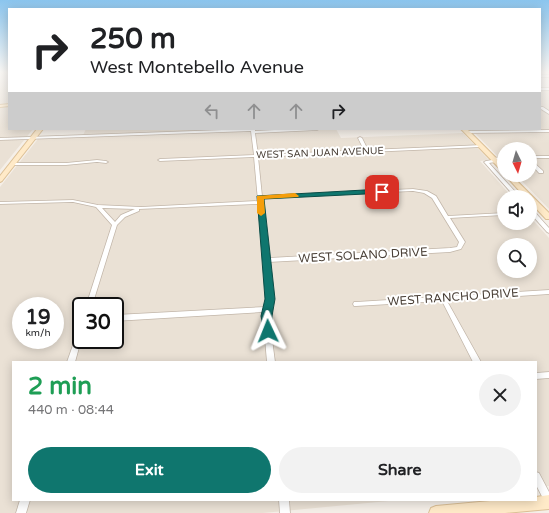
<!DOCTYPE html>
<meta charset="utf-8">
<style>
body{margin:0;font-family:"Varela Round",sans-serif;background:#f2f2f2;color:#202124;height:100vh;display:flex;flex-direction:column;font-size:15px;white-space:nowrap}
*{box-sizing:border-box;margin:0}
p{font-size:13px;color:#757577}
.icon{flex:none;width:22px;height:22px;fill:none;stroke:currentColor;stroke-width:2;stroke-linecap:round;stroke-linejoin:round}
.map{position:relative;flex:1;overflow:hidden}
.details{position:absolute;left:12px;top:361px;width:525px;height:140px;display:flex;flex-direction:column;background:#fff;border-radius:0px;box-shadow:0 2px 10px #0003}
.details>*{flex:none}
.top-card{position:absolute;left:8px;top:8px;width:533px;height:122px;border-radius:0px;box-shadow:0 2px 10px #0003;background:#fff;color:#202124;overflow:hidden}
.needle{width:26px;rotate:175deg}
.controls{position:absolute;left:497px;top:142px;display:grid;gap:8px}
.controls a{display:grid;place-items:center;width:40px;height:40px;border-radius:50%;background:#fff;box-shadow:0 2px 10px #0003;font-size:20px}
.speed{position:absolute;left:12px;top:297px;display:flex;gap:8px;font-size:20px;font-weight:700;text-align:center}
.speed>*{display:grid;place-content:center;width:52px;height:52px;border-radius:50%;background:#fff;box-shadow:0 2px 10px #0003;line-height:1}
.speed small{font-size:10px;font-weight:400}
.speed .limit{border:2px solid #111;border-radius:6px;background:#fff;color:#111}
.pin{position:absolute;display:grid;place-items:center;width:34px;height:34px;color:#fff;margin:-17px;border-radius:8px;box-shadow:0 2px 6px #0006}
.me{position:absolute;width:44px;margin:-22px;rotate:358deg;stroke-linejoin:round;filter:drop-shadow(0 0 3px #0008)}
.turn{display:flex;align-items:center;gap:14px;height:84px;padding:0 16px;font-size:18px}
.turn .icon{width:52px;height:52px;stroke-width:2.5}
.turn b{display:block;font-size:28px;line-height:34px}
.lanes{display:flex;align-items:center;height:38px;padding:0 16px;background:#0003;justify-content:center;gap:20px;direction:ltr}
.lanes .off{opacity:.35}
.round{display:grid;place-items:center;flex:none;width:42px;height:42px;border-radius:21px;background:#f2f2f2}
.summary{display:flex;align-items:center;justify-content:space-between;height:68px;padding:0 16px}
h1{font-size:24px;font-weight:700;line-height:30px;color:#1e9e55}
.cta{display:flex;gap:8px;margin-top:auto;padding:8px 16px}
.cta a{flex:1;height:46px;border-radius:24px;background:#0f766e;color:#fff;font-size:16px;font-weight:700;line-height:46px;text-align:center}
.cta a+a{background:#f2f2f2;color:#202124}
.map>svg:first-child{display:block}
</style>
<div class="map">
<svg width="549" height="513" viewBox="0 0 549 513">
<rect width="100%" height="100%" fill="#f5efe8"/>
<!-- residential -->
<g fill="#eae1d5" fill-rule="evenodd">
<rect x="0" y="72" width="9" height="33"/>
<path d="M549 90V209L516 175H530V149H504V163L471 129H540V91Z"/>
<path d="M0 107H9V129H33L0 170Z"/>
<path d="M86 129H336L341 138 463 133 489 160 480 161 512 197H504V223H530V217L549 238V486L536 487V362H13V500H399L263 513H0V187L38 139 82 137ZM504 245H530V271H504ZM21 306H55V340H21ZM81 306H115V340H81Z"/>
</g>
<g fill="none" stroke-linecap="round" stroke-linejoin="round">
<defs>
<g id="minor">
<rect x="540" y="75" width="9" height="2"/>
<path d="M541 107H543L549 111V114L541 109Z"/>
<path d="M250 129H255V131L294 129H319L317 130 255 133 258 155 364 150 358 138 360 137 362 138 368 150 482 145V147H481L258 157 262 196 413 189 427 191 436 196 448 216 504 213V215L450 218 465 242 461 249 450 252 269 262 273 299 269 316 275 362H267L263 316 264 312 115 321V315L265 307 267 299 258 204 139 209V211L125 217 117 225 92 306H86L112 225 96 207 73 202 0 204V202L73 200 98 205 141 207 258 201 254 157 160 161 158 160 160 159 254 155 251 131 0 140V138ZM413 191 424 193 432 198 459 242 457 247 450 248 269 258 262 198ZM102 208 135 209 121 215 115 222Z"/>
<path d="M549 130V132L467 133 465 132 467 131Z"/>
<rect x="530" y="156" width="19" height="2"/>
<path d="M504 157V159L496 160 497 161 496 162 489 163 520 197H515L484 162 486 161 492 160 491 159 492 158Z"/>
<path d="M97 160 106 161 108 162 106 163 97 162 66 165H13L11 164 13 163H66Z"/>
<path d="M530 160H531L543 171V173H539L530 163Z"/>
<path d="M530 209H532L549 228V233L547 232 530 213Z"/>
<path d="M549 290V294L447 301 481 362H473L442 301 356 306H354L353 304 354 302H356Z"/>
<path d="M81 328V340L75 362H67L78 331 79 329Z"/>
<path d="M549 372V378L536 379V373Z"/>
<path d="M536 472 539 473 549 492V506L546 504 536 485Z"/>
<path d="M20 500H30L26 513H16Z"/>
<path d="M279 500H289L290 513H280Z"/>
</g>
<rect id="tertiary" x="540" y="88" width="9" height="2"/>
<g id="secondary">
<path d="M9 104V106L0 107V105Z"/>
<path d="M37 129H43L2 181 0 182V176Z"/>
<path d="M461 129H467L504 166V172L502 171Z"/>
<path d="M505 175H511L549 213V219H546L530 202V197H525Z"/>
<path d="M549 495V509L505 513H429L431 508 436 506 501 500H536V497Z"/>
</g>
</defs>
<!-- minor casing -->
<use href="#minor" stroke="#c2b6a9" stroke-width="1.5"/>
<!-- tertiary casing -->
<use href="#tertiary" stroke="#c2b6a9" stroke-width="1"/>
<!-- secondary casing -->
<use href="#secondary" stroke="#dcc096" stroke-width="2"/>
<!-- minor -->
<use href="#minor" fill="#fff" fill-rule="evenodd"/>
<!-- tertiary -->
<use href="#tertiary" fill="#fff" fill-rule="evenodd"/>
<!-- secondary -->
<use href="#secondary" fill="#ffeac8" fill-rule="evenodd"/>
</g>
<!-- sky -->
<linearGradient id="sky" x2="0" y2="1"><stop stop-color="#8bc5ee"/><stop offset="0.5" stop-color="#faf8f5"/><stop offset="1" stop-color="#faf8f5" stop-opacity="0"/></linearGradient>
<rect width="549" height="144" fill="url(#sky)"/>
<!-- route -->
<path fill="#0f766e" stroke="#0a4d48" d="M382 189 385 190V193L264 199 275 299 272 316 273 331 272 334H264L261 316 265 299 257 196Z"/>
<!-- slow -->
<path fill="#f59e0b" d="M295 193 299 196 298 197 264 199 265 213 261 216 257 213V196Z"/>
<g text-anchor="middle" dominant-baseline="central" stroke-width="4" stroke-linejoin="round" paint-order="stroke">
<!-- far-street labels -->
<g font-size="10" fill="#493f36" stroke="#fff">
<text transform="translate(320 153) rotate(-2)">WEST SAN JUAN AVENUE</text>
</g>
<!-- street labels -->
<g font-size="12" fill="#493f36" stroke="#fff">
<text transform="translate(363 255) rotate(-3)">WEST SOLANO DRIVE</text>
<text transform="translate(453 297) rotate(-4)">WEST RANCHO DRIVE</text>
</g>
</g>
</svg>
<div class="controls">
<a><svg class="needle" viewBox="-14 -14 28 28"><path d="M0-13l5 13h-10z" fill="#e53935"/><path d="M0 13l5-13h-10z" fill="#757577"/></svg></a>
<a><svg class="icon" aria-label="sound" viewBox="0 0 24 24"><path d="M4 9h4l5-4v14l-5-4H4zM17 9q2 3 0 6"/></svg></a>
<a><svg class="icon" aria-label="search" viewBox="0 0 24 24"><circle cx="10" cy="10" r="6"/><path d="M15 15l6 6"/></svg></a>
</div>
<div class="speed"><div>19<small>km/h</small></div><div class="limit">30</div></div>
<div class="pin" style="left:382px;top:192px;background:#d93025"><svg class="icon" aria-label="arrive" viewBox="0 0 24 24"><path d="M6 21V4h12l-3 4 3 4H6"/></svg></div>
<svg class="me" style="left:268px;top:331px" viewBox="-20 -20 40 40"><path d="M0-17L14 15 0 8-14 15z" fill="#0f766e" stroke="#fff" stroke-width="4"/></svg>
<div class="top-card">
<div class="turn"><svg class="icon" aria-label="right" viewBox="0 0 24 24"><path d="M7 20v-9h11M14 6l5 5-5 5"/></svg><div><b>250 m</b>West Montebello Avenue</div></div>
<div class="lanes"><svg class="icon off" aria-label="left" viewBox="0 0 24 24"><path d="M17 20v-9H6M10 6l-5 5 5 5"/></svg><svg class="icon off" aria-label="ahead" viewBox="0 0 24 24"><path d="M12 20V5M6 11l6-6 6 6"/></svg><svg class="icon off" aria-label="ahead" viewBox="0 0 24 24"><path d="M12 20V5M6 11l6-6 6 6"/></svg><svg class="icon" aria-label="right" viewBox="0 0 24 24"><path d="M7 20v-9h11M14 6l5 5-5 5"/></svg></div>
</div>
<section class="details">
<div class="summary"><div><h1>2 min</h1><p>440 m · 08:44</p></div><a class="round"><svg class="icon" aria-label="close" viewBox="0 0 24 24"><path d="M6 6l12 12M18 6L6 18"/></svg></a></div>
<div class="cta"><a>Exit</a><a>Share</a></div>
</section>
</div>
